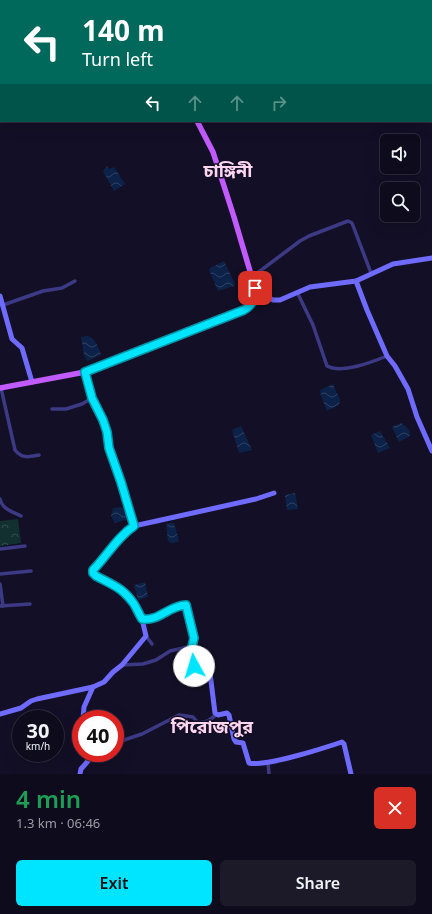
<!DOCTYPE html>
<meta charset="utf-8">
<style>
body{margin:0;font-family:"Noto Sans","Noto Sans Bengali",sans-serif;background:#1c1929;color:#f1f3f6;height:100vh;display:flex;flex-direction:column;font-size:15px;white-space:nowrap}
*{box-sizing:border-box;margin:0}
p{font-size:13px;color:#9b9ba3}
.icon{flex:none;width:22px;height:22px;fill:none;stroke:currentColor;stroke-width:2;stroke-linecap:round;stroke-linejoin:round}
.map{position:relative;height:774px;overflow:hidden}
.side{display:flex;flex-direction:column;background:#0e0b1c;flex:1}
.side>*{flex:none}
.top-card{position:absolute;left:0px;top:0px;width:432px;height:122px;box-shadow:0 4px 16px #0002,0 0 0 1px #2e2b3b;background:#00695c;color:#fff;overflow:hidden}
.tools{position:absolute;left:380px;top:134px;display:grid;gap:8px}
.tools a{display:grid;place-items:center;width:40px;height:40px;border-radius:6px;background:#0e0b1c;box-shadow:0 4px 16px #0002,0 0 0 1px #2e2b3b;font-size:20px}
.speed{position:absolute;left:12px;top:710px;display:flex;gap:8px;font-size:20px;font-weight:700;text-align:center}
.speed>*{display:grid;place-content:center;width:52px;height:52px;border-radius:50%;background:#0e0b1c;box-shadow:0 4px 16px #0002,0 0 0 1px #2e2b3b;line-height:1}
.speed small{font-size:10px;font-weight:400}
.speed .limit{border:6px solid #d22;background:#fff;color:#111}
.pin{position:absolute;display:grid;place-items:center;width:34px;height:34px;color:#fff;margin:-17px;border-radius:8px;box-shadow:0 2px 6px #0006}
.me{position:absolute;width:44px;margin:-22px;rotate:354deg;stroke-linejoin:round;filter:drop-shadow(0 0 3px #0008)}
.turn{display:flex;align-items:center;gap:14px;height:84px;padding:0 16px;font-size:18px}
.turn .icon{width:52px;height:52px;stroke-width:2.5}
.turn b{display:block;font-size:28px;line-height:34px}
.lanes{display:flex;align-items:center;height:38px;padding:0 16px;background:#0003;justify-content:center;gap:20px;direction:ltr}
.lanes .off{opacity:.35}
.round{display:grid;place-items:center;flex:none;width:42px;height:42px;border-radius:6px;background:#1c1929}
.headline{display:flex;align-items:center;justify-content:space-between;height:68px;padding:0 16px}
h1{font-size:24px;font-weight:600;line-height:30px;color:#1e9e55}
.button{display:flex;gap:8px;margin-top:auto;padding:8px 16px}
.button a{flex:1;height:46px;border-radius:6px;background:#00e5ff;color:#111;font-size:16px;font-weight:600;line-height:46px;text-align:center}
.button a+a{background:#1c1929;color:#f1f3f6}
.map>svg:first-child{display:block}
</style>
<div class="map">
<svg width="432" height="774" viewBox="0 0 432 774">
<defs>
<pattern id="forest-crowns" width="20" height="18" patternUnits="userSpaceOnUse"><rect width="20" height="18" fill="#12302f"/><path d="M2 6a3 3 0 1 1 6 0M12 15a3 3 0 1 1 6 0" fill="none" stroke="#344d4e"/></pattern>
<pattern id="water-waves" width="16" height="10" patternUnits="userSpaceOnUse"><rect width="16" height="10" fill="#0c2248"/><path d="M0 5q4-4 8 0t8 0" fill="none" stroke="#2f4163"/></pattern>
</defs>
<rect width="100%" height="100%" fill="#130f26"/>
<!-- forest -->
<path fill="url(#forest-crowns)" d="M18 519 21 543 0 546V521Z"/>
<!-- water -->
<g fill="url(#water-waves)">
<path d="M107 166 109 169 114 167 125 184 114 191 103 171Z"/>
<path d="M224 261 235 284 234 286 218 291 209 270 210 268Z"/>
<path d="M87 336C96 338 98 347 101 355L87 361 84 355 81 337Z"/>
<path d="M333 384 340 400 339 405 327 411 321 396 320 390Z"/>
<path d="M401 423C407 427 410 429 410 436L399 442 392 427Z"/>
<path d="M241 426 252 450 239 453 232 430Z"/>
<path d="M380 431 390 448 378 453 371 435Z"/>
<path d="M295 493 298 509 287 510 285 495Z"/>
<path d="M122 507 128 519 115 523 111 516 113 508Z"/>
<path d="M170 523H174L179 540 178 542 171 543 168 541 166 525Z"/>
<path d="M145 582 148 597 138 600 134 585Z"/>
</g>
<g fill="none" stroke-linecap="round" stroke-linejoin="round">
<!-- street -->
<g stroke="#3d3a85" stroke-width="3.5">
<path d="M129 1V0"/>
<path d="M252 277 300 241 309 236 348 221 352 223 371 273"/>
<path d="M297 292 313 325 327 366C342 374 372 362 387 356"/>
<path d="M3 305 43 291 62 288 75 281"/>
<path d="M1 388 15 450C22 459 29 457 39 455"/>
<path d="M52 409H66L82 404 92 398"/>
<path d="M0 499C2 509 13 512 21 516"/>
<path d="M0 549 25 546"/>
<path d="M0 574 31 571"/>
<path d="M0 584 3 606"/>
<path d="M0 606 30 604"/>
<path d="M146 636 152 644"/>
<path d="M122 665 143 664 156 660 170 651 192 646"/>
<path d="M115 743 142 734 179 715 193 717 198 723 208 721 216 715"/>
<path d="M268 762 269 774"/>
</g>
<!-- secondary -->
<g stroke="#6f6bff" stroke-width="5">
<path d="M20 0H25"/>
<path d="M93 0 94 1"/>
<path d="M356 281 367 310 387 356 395 366 408 389 417 417 432 451"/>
<path d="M255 291 273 300H280L310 287 356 281 393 264 432 258"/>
<path d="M0 296 12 339 22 348 32 382"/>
<path d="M85 372 92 398 103 420 107 432 109 449 121 483 134 526C117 537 107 556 93 570L94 575C101 580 110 582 117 587 130 595 134 607 142 619 158 622 170 605 186 605L195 638 191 651 194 666 198 670H206L210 673 215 713 218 715 227 713 229 715 234 739 236 742 243 743 249 763C265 767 324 748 342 742L344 744 351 774"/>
<path d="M134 526 256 499 274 493"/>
<path d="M0 714 21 708 31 701 37 699 93 687 104 682 113 672 122 665 146 636 142 619"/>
<path d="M83 719 84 707 93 687"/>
<path d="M80 774 81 769 88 761 86 753"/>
</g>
<!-- primary -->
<g stroke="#c25bff" stroke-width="5.5">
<path d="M200 1 201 0"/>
<path d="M0 388 85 372 239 312C250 307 256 301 255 288L234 217 213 152 197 121"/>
</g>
</g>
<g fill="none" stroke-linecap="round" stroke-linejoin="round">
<defs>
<path id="route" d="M194 666 191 651 194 638 186 605C170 605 158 622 142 619 139 614 137 609 134 604 123 588 113 585 96 576L93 573V570C107 556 117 537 134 526L121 482 109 448 107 432 103 420 92 398 85 372 244 310C253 305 255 298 255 288"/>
</defs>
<!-- route casing -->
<use href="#route" stroke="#0095a6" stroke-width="10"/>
<!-- route -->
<use href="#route" stroke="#00e5ff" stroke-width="7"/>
</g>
<g text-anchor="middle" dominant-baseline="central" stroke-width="3" stroke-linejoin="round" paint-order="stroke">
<!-- district labels -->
<g font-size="18" font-weight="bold" fill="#ffd6f0" stroke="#130f26">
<text x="228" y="170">চাঙ্গিনী</text>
<text x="212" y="726">পিরোজপুর</text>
</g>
</g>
</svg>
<div class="tools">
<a><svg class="icon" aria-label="sound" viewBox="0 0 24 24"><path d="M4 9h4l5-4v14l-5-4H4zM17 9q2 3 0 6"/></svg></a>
<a><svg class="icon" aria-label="search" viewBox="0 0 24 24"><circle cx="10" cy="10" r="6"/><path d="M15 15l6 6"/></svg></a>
</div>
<div class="speed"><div>30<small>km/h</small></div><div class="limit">40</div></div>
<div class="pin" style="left:255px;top:288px;background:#d93025"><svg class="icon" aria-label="arrive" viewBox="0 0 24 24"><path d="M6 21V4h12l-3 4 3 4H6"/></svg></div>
<svg class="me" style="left:194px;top:666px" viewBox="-20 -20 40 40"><circle r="19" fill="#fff"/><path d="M0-13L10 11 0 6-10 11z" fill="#00e5ff"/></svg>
<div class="top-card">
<div class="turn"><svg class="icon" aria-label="left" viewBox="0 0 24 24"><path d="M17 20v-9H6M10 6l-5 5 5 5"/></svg><div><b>140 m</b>Turn left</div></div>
<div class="lanes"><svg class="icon" aria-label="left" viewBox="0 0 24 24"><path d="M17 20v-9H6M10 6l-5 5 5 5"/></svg><svg class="icon off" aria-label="ahead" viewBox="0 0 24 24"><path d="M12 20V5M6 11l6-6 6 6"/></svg><svg class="icon off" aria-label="ahead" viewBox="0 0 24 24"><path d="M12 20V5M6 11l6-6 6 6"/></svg><svg class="icon off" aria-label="right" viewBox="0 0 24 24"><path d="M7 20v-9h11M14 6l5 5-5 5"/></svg></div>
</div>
</div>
<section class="side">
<div class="headline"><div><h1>4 min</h1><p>1.3 km · 06:46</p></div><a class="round" style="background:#d93025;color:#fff"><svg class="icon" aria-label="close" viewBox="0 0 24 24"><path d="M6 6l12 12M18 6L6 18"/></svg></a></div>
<div class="button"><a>Exit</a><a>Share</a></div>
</section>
